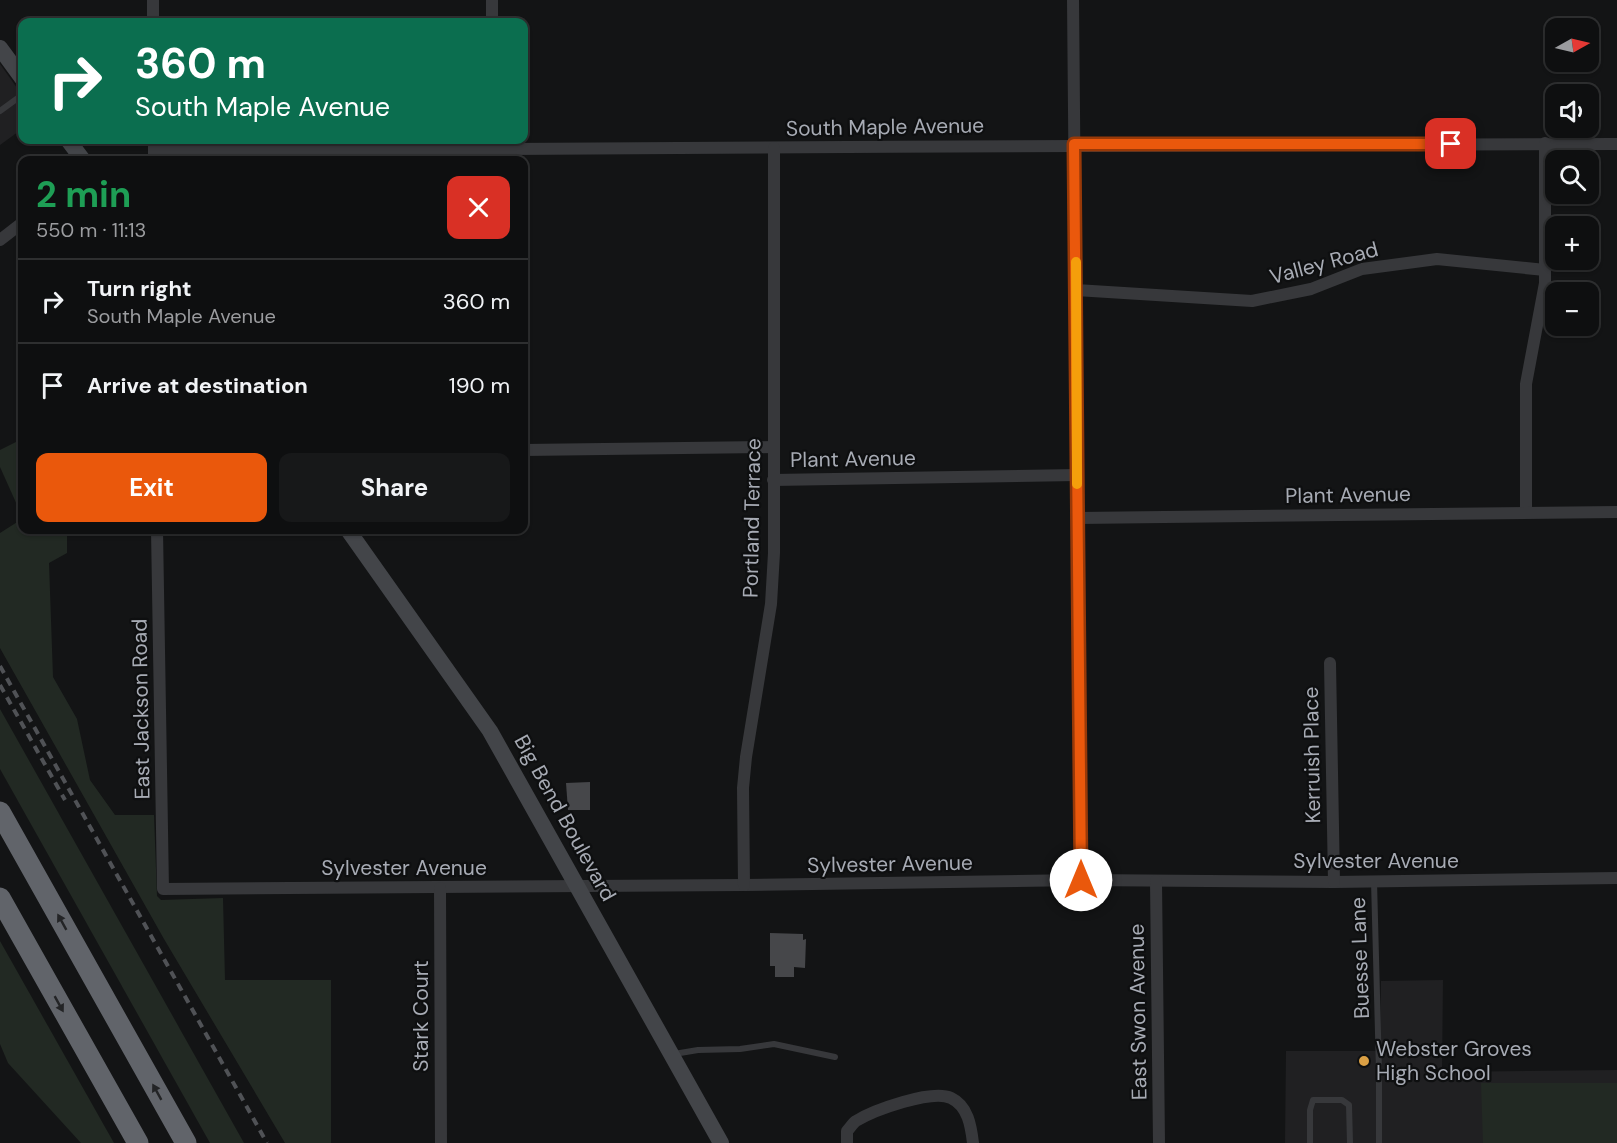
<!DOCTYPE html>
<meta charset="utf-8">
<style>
body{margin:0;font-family:"DM Sans",sans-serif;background:#171819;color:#f1f3f6;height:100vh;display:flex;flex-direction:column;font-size:22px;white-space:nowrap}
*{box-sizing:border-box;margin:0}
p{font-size:20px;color:#9b9c9f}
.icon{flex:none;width:33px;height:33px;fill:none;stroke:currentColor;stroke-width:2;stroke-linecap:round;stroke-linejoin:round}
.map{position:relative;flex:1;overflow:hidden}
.side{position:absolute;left:18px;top:156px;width:510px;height:378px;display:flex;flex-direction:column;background:#0e0f10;border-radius:12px;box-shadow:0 2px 4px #0004,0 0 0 2px #2e2f30}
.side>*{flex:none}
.guide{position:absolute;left:18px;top:18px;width:510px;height:126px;border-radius:12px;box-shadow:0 2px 4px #0004,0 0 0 2px #2e2f30;background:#0b6e4f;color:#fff;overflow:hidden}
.needle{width:39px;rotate:82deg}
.controls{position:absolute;left:1545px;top:18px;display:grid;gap:12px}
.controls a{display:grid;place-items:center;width:54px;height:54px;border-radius:12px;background:#0e0f10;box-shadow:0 2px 4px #0004,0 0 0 2px #2e2f30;font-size:30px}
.pin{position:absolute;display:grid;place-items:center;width:51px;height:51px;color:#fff;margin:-26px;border-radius:12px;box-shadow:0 3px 9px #0006}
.me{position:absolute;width:66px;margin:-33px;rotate:0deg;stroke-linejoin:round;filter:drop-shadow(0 0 4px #0008)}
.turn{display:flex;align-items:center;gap:21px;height:126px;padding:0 18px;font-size:27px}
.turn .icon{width:78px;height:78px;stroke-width:2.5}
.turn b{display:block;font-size:42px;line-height:51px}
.round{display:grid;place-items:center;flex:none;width:63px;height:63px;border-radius:12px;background:#171819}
.summary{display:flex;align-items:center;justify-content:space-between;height:102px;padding:0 18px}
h1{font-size:36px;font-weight:700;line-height:45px;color:#1e9e55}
.primary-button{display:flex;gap:12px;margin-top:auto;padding:12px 18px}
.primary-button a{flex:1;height:69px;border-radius:12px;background:#ea580c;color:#fff;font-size:24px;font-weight:700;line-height:69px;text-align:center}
.primary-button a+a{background:#171819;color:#f1f3f6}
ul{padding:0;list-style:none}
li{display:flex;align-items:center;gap:18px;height:84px;padding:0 18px;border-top:2px solid #2e2f30}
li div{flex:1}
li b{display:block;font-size:22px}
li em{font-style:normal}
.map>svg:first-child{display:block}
</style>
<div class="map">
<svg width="1617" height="1143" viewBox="0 0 1617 1143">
<rect width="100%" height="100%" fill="#131415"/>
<!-- built -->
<g fill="#202022">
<path d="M0 64 22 95V129L0 145Z"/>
<path d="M1443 980 1442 1072 1617 1070V1143H1285L1286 1051H1380L1381 981Z"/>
</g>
<!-- green -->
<g fill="#222923">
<path d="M22 439V516L0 467V450Z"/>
<path d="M22 519V530H67V553L49 563 53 677 77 719 90 780 115 815H154L157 896 161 900 223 898 225 980H331V1143H285L164 939 0 648V533Z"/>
<path d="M0 709 244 1143H210L0 769Z"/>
<path d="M0 941 114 1143H81L8 1063 0 1044Z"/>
<path d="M1481 1083H1617V1143H1483Z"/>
</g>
<!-- building -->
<g fill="#46474a">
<path d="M590 782V810H568L566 783Z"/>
<path d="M770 933 803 934V940L806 939 805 968 794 967V977H775V966H770Z"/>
</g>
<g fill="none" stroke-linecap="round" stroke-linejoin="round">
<!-- service -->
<g stroke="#37383b" stroke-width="6">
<path d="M0 111 22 95"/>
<path d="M1374 881 1379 1071V1143"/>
<path d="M674 1054 698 1050 740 1049 774 1044 835 1057"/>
<path d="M1310 1143V1110L1313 1100H1342L1349 1105 1350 1143"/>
</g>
<!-- minor -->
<g stroke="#37383b" stroke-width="12">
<path d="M153 0V22"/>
<path d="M492 0V22"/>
<path d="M1073 0 1081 880"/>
<path d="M154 151C642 150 1129 143 1617 144"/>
<path d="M154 160V140"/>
<path d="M0 240 22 223"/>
<path d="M1076 290 1252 301 1311 289 1362 269 1437 259 1545 270"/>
<path d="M524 450 773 447"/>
<path d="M773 480 1077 475"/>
<path d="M1526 512V384L1545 283V143"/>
<path d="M1078 518 1617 512"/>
<path d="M157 530 163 889 744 885 1081 880 1334 882 1617 878"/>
<path d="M1330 663 1334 882"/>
<path d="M1156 881 1159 1143"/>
<path d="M744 885 743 788 746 757 771 604 774 553V148"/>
<path d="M440 888 441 1143"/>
<path d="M847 1143V1131C850 1128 853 1123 856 1121 874 1110 932 1089 951 1098 968 1106 971 1126 973 1143"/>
</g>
<!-- secondary -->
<g stroke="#434549" stroke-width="16">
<path d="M0 48 22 78"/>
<path d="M68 140 83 160"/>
<path d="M348 530 490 731 721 1143"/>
</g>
<!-- motorway -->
<g stroke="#61646a" stroke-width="21">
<path d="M0 812 186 1143"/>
<path d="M0 898 138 1143"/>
</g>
<!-- rail -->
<g stroke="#505256" stroke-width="4" stroke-dasharray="8 6" stroke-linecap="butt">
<path d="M0 666 267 1143"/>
<path d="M0 685 65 800"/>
</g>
</g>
<!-- one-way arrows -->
<defs><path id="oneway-solid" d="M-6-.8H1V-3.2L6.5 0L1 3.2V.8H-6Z" transform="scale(1.5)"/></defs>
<g fill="#232426">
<use href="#oneway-solid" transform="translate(62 922) rotate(-119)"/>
<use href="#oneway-solid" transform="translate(59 1004) rotate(61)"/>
<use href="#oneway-solid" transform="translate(157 1092) rotate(-119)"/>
</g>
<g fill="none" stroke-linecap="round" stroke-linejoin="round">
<defs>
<path id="route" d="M1081 880 1074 144H1451"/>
</defs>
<!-- route casing -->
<use href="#route" stroke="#983908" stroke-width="15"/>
<!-- route -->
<use href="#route" stroke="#ea580c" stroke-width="10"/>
<!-- slow -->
<path stroke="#f59e0b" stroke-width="10" d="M1076 262 1077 484"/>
</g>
<!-- markers -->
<circle fill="#dba045" stroke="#0e0f10" stroke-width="2" cx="1364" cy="1061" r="6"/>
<g text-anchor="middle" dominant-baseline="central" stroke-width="4.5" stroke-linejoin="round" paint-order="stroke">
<!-- street labels -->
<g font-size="21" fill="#a7abb4" stroke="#0e0f10">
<text transform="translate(885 127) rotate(-1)">South Maple Avenue</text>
<text transform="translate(1324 263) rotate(-15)">Valley Road</text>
<text transform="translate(853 459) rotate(-1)">Plant Avenue</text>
<text transform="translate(1348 495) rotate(-1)">Plant Avenue</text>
<text transform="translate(752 518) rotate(-89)">Portland Terrace</text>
<text transform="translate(141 709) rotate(-91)">East Jackson Road</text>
<text transform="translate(1312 755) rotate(-91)">Kerruish Place</text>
<text transform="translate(565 818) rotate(61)">Big Bend Boulevard</text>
<text x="1376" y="861">Sylvester Avenue</text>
<text transform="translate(890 864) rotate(-1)">Sylvester Avenue</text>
<text x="404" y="868">Sylvester Avenue</text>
<text transform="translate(1360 958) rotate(-92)">Buesse Lane</text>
<text transform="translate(1138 1012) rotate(-91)">East Swon Avenue</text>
<text transform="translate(421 1016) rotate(-90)">Stark Court</text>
</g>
<!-- poi labels -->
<g font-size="21" fill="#a7abb4" stroke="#0e0f10" text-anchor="start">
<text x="1376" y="1049">Webster Groves<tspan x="1376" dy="24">High School</tspan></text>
</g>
</g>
</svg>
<div class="controls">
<a><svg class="needle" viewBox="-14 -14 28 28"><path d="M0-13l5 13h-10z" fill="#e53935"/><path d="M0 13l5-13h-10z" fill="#9b9c9f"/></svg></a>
<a><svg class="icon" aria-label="sound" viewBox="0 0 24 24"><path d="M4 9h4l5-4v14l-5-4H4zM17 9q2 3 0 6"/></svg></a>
<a><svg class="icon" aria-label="search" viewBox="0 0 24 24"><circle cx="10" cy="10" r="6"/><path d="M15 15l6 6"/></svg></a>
<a>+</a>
<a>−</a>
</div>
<div class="pin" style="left:1451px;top:144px;background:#d93025"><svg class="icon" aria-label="arrive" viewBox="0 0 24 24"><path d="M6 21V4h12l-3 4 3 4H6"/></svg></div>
<svg class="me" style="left:1081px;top:880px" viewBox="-20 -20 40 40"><circle r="19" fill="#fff"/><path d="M0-13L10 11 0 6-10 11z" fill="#ea580c"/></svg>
<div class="guide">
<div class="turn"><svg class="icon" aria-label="right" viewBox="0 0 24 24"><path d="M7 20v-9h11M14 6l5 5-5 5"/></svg><div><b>360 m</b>South Maple Avenue</div></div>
</div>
<section class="side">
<div class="summary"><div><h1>2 min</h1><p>550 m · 11:13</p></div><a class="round" style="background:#d93025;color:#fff"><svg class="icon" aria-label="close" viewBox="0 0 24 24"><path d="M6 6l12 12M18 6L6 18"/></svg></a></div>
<ul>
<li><svg class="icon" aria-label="right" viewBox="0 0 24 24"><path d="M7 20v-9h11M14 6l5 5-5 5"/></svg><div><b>Turn right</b><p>South Maple Avenue</p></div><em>360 m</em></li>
<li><svg class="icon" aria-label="arrive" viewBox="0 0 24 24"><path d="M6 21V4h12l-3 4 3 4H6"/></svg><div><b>Arrive at destination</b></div><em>190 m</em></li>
</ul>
<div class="primary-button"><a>Exit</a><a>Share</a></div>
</section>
</div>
